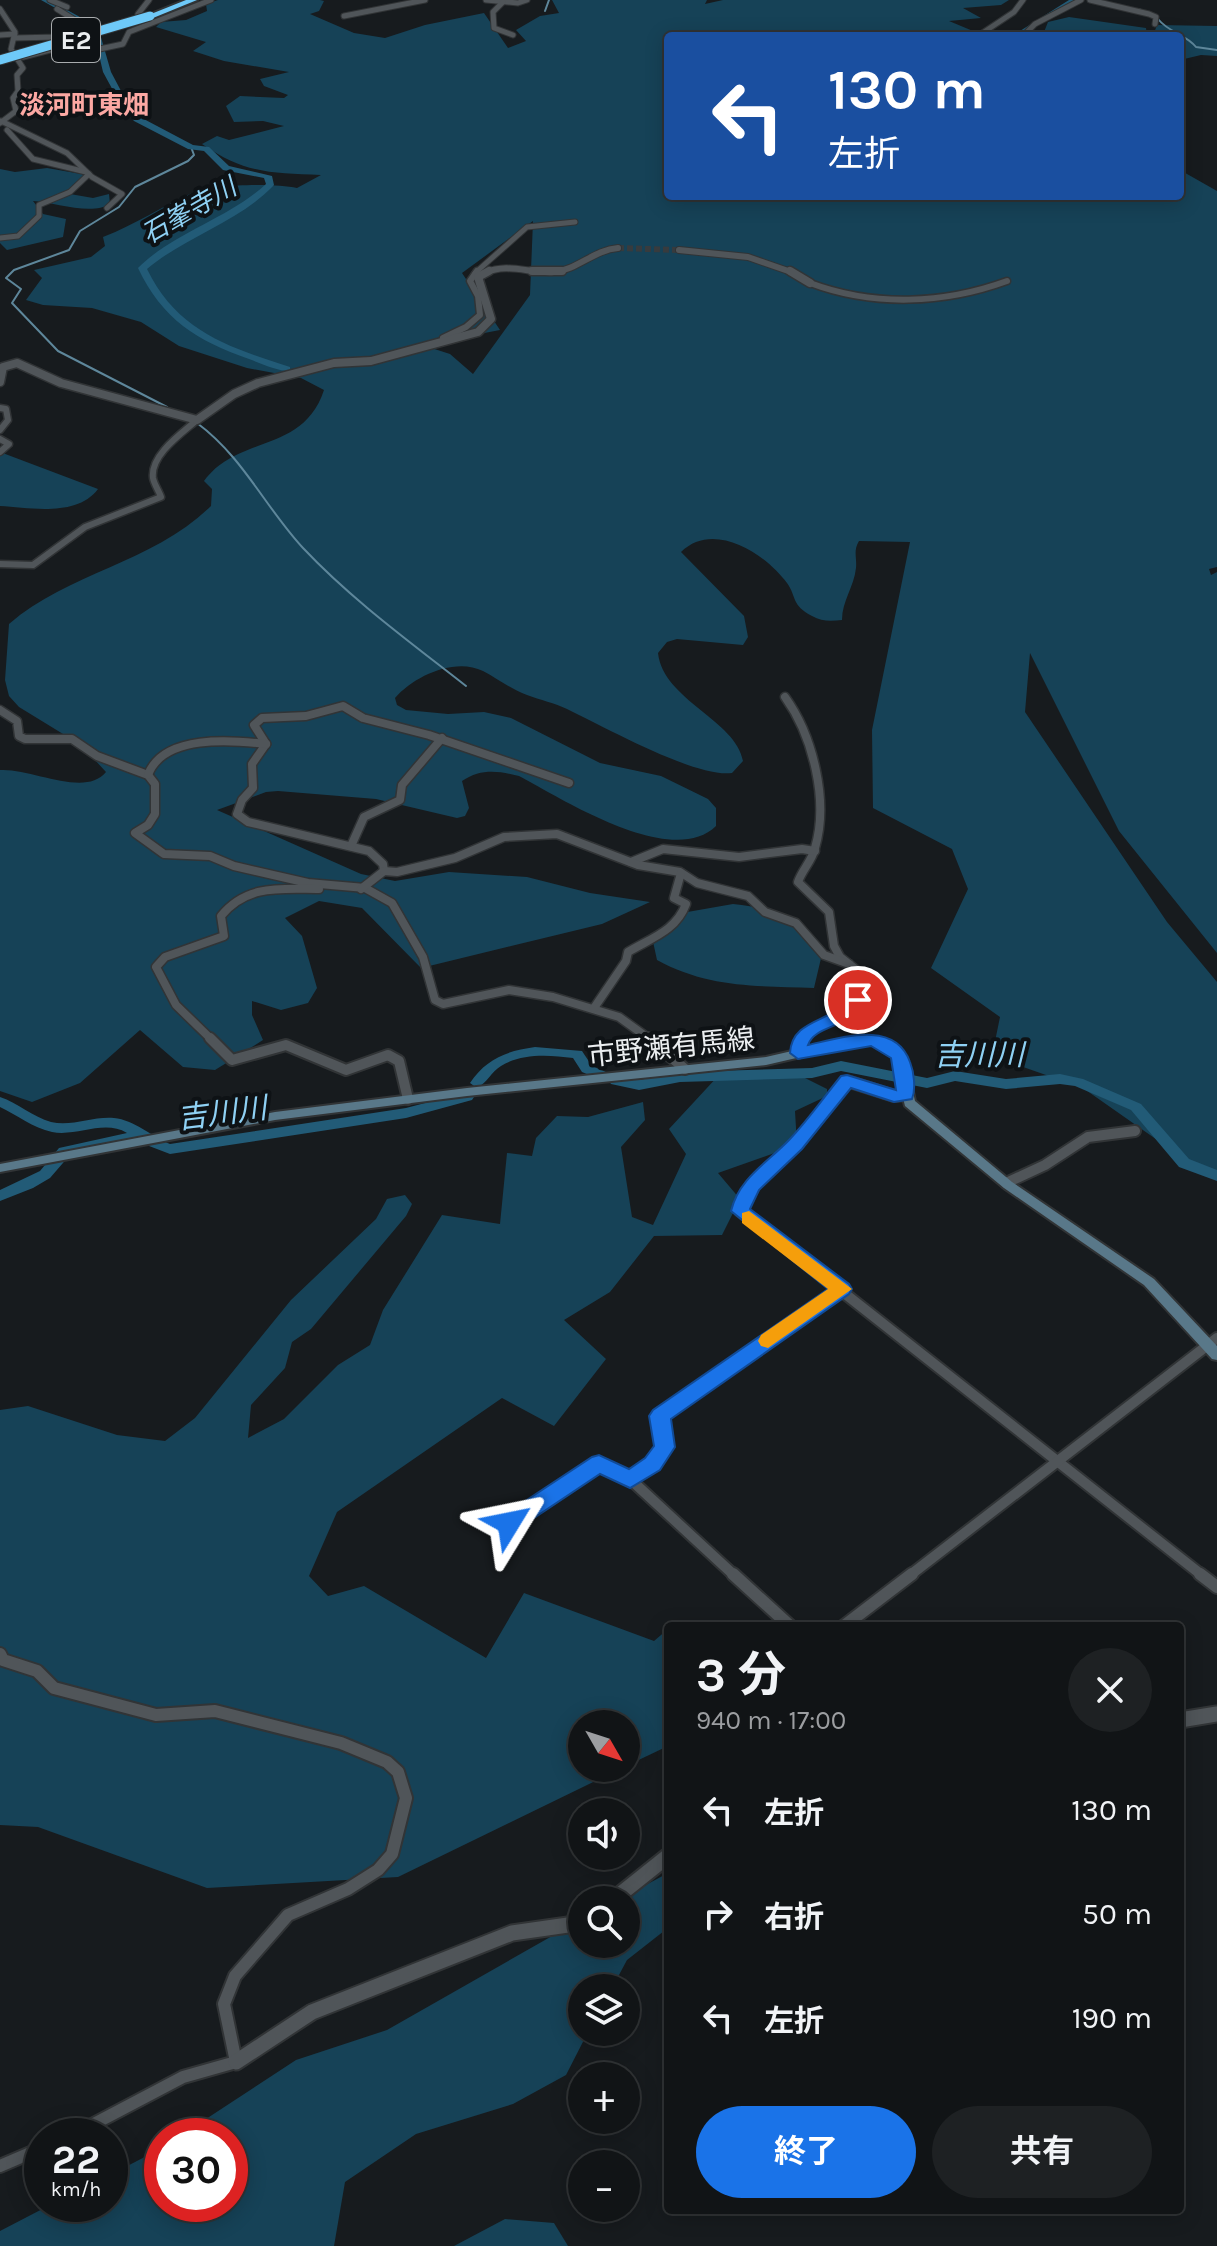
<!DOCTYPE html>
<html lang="ja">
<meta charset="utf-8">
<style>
body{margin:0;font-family:Karla,"Noto Sans JP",sans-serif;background:#1e2123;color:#f1f3f6;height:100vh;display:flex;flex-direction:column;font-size:30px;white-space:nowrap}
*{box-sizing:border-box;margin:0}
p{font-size:26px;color:#9c9ea1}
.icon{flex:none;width:44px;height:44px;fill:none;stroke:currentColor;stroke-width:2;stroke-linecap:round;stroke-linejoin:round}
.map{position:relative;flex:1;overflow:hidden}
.details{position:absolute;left:664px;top:1622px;width:520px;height:592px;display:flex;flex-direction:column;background:#111416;border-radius:8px;box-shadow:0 4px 20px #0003,0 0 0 2px #303335}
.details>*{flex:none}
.hud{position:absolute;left:664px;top:32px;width:520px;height:168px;border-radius:8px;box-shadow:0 4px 20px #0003,0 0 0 2px #303335;background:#1a4fa0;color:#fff;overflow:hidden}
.needle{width:52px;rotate:129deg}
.tools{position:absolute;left:568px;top:1710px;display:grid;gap:16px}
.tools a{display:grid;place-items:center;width:72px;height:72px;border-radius:50%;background:#111416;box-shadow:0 4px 20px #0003,0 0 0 2px #303335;font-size:40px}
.speed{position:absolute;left:24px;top:2118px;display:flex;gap:16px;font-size:40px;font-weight:700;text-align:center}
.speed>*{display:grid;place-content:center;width:104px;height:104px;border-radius:50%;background:#111416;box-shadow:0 4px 20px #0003,0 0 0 2px #303335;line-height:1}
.speed small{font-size:20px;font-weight:400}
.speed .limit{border:12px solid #d22;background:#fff;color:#111}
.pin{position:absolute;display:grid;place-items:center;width:68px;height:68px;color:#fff;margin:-34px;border:4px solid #fff;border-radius:50%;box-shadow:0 2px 8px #0007}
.me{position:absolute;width:88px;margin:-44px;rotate:55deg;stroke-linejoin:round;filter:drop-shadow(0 0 6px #0008)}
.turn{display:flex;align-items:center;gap:28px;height:168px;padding:0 32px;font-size:36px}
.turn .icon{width:104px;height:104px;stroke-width:2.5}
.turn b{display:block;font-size:56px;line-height:68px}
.round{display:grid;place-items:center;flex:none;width:84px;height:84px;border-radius:42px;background:#1e2123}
.overview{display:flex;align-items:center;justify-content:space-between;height:136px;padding:0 32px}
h1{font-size:48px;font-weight:700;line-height:60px}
.action{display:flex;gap:16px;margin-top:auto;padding:16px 32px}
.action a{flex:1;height:92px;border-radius:48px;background:#1a73e8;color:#fff;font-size:32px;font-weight:700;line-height:92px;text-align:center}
.action a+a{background:#1e2123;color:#f1f3f6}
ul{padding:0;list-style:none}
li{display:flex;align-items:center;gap:24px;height:104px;padding:0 32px}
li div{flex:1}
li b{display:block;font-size:30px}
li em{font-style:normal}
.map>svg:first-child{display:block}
</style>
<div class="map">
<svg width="1217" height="2246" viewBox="0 0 1217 2246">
<rect width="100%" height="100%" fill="#171b1e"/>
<!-- green -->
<g fill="#164257" fill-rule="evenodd">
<path d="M218 0H320L324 1 319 11 310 14 354 33 385 38 425 25 484 13 508 48 526 41 516 30 540 16 559 13 552 0H707L705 4 723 0H1009L1001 5 963 8 981 18 949 21 973 31 957 36H668V196H1180V170L1217 191V567L1209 569 1211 575 1217 572V953L1119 831 1030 653 1025 712 1167 922 1217 982V1174L1180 1156 1083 1088 992 1056 1000 1017 931 968 968 889 952 849 873 808 872 730 910 542 859 541C853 551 857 557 856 568 854 587 842 601 842 620 832 621 822 622 812 616 791 605 797 597 787 583 765 553 713 520 681 552L744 616 748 637 743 645 677 639 667 642 658 653C663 700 736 720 743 761L732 773C695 778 603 726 567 709 555 703 540 700 527 695 511 689 498 679 483 671 455 657 414 676 395 698L397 705 406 710 448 714 484 712 511 718 600 763 661 776 708 799 716 808V826C672 869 564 800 519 776 499 771 481 768 462 781L469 808 465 816 457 818 376 799 278 791 266 792 217 810 361 874 395 881 449 872 527 877 590 893 650 902 602 924 421 968 362 908 319 901 285 918 302 936 317 988 308 1003 281 1010 252 1001V1015L263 1040 215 1070 183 1067 140 1030 80 1083 32 1102 0 1091V770C32 768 85 798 106 772L81 745 19 707 9 696 5 680 9 624C69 572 153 563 211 506L212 489 204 481C238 434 303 454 324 390L301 378 247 368 179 346 141 322 92 308 43 305 26 300 42 278 34 270 91 257 105 246 103 237C137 224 160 207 192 193 215 184 274 183 297 188L321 175C272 173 245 174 202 144L217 136 229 140 284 126 263 121 234 122 226 106 240 96 284 98 288 95 264 86 260 79 289 72 224 61 193 51 206 42 156 27 161 22 186 20 207 11 206 4ZM533 221 530 295 473 374 450 354 422 345 500 330 462 273Z"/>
<path d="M1069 17 1146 28 1147 36H1036L1044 32 1048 22Z"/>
<path d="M1157 25 1217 26V56L1201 55 1180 60V36H1153Z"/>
<path d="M47 168 87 175 70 188V194L93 198 109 194 110 204C91 216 54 202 33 201L43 214 66 219 63 237 7 250 0 243V169L15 172Z"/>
<path d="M0 452 98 489C77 517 31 508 0 506Z"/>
<path d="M733 904C780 910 797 912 822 954L814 988C757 986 708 988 657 960L652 937 676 914Z"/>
<path d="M766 1070 793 1072 827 1089V1096L795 1111 797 1145 718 1173 740 1199 722 1235 654 1236 610 1292 564 1320 606 1359 554 1426 502 1398 337 1512 309 1576 328 1596 364 1586 486 1658 524 1593 654 1641 668 1629V1746L626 1766V1724H582V1768H622L398 1877 207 1888 38 1827 0 1825V1410L28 1406 117 1435 165 1441 195 1418 291 1300 376 1219 387 1199 405 1195 412 1204 406 1216 311 1329 292 1342 285 1368 251 1405 248 1438 284 1419 338 1365 370 1345 383 1310 442 1215 500 1224 507 1153 532 1156 536 1138 557 1116 588 1117 643 1102 645 1120 621 1147 632 1217 653 1225 686 1154 669 1129 719 1075Z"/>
<path d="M668 1873V1934L664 1931 627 1960 612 1988H582V2032H588L566 2075 513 2104 416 2134 345 2182 334 2246H0V2231L52 2204H110V2175L162 2148V2204H230V2136H180L296 2060 387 2030 582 1919V1944H626V1900H618Z"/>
<path d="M505 2219 554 2223 568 2246H454Z"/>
</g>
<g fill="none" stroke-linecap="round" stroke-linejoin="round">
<!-- stream -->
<g stroke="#5e879b" stroke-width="2">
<path d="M1138 9 1150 13"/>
<path d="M545 11 549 0"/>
<path d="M1158 19C1169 33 1186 34 1196 47L1217 50"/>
<path d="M167 407 58 351 12 303 21 289 6 278 14 270 69 250 80 231 119 207 135 187 188 161 194 155 191 147"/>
<path d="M197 423C243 457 265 507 303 548 352 600 410 642 466 686"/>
</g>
<!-- river -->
<g fill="#225b77" fill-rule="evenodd">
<path d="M41 0H49L98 27 111 72 129 106 140 117 193 145 209 147 229 166 272 176 274 185C239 222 186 236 147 269 177 331 228 347 290 367V371C277 371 262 364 249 359 197 341 162 319 138 268 174 232 228 219 266 184L264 178 223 170 204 151 188 149 134 121 122 107 103 72 93 29Z"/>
<path d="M1069 0H1076L1062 12 1020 36H1012Z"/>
<path d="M535 1047 582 1051 592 1066 606 1072 608 1075 601 1080 582 1072 573 1058C549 1055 522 1053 501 1066 491 1072 487 1083 477 1088L470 1083C486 1059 506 1051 535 1047Z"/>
<path d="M841 1061 927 1078 955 1071 1006 1079 1060 1074 1083 1079 1141 1104 1189 1159 1217 1170V1181L1179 1167 1131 1110 1075 1086 1060 1084 1006 1089 955 1081 927 1088 841 1071 812 1078 680 1082 639 1090 611 1084 609 1081 616 1076 639 1080 680 1072 812 1068Z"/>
<path d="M467 1092 472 1094 474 1097 472 1100 406 1118 170 1154 136 1141 69 1156 50 1178 33 1188 0 1201V1190L40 1171 59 1148 127 1133C104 1119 77 1137 52 1132 33 1128 17 1115 0 1107V1097C18 1103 33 1117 51 1122 72 1127 93 1116 114 1118 134 1120 151 1136 170 1144L406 1108Z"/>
</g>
<!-- tertiary-tunnel -->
<path stroke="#373b3e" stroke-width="6" stroke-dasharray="6 3" stroke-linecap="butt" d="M618 248 679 250"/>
<defs>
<g id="minor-far4">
<path d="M50 0 67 7"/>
<path d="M486 0 518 3 527 0"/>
<path d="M1090 0 1149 14 1156 17 1155 24"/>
<path d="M503 2 493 12 494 28 513 35"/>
<path d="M0 9 15 32 11 49 23 68 17 75 18 91 13 98 16 111 0 123"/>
<path d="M57 9 91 30 95 50 123 44 129 32 211 0"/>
<path d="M344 16 425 0"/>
<path d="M146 19 138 14 149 0"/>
<path d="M0 35 15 34"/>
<path d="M978 36 1014 12 1023 0"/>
<path d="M1023 36 1035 24 1081 0"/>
<path d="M14 38 57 37 90 29"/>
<path d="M23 57 93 39"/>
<path d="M1 121 67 153 92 177 122 194 107 208"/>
<path d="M7 130 33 159 86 172"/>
<path d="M0 238 18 236 39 216V205L70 192 89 174"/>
<path d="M475 273 527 227 575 222"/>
</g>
<g id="minor-far3">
<path d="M810 283C874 307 944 304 1007 281"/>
<path d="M443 338 466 327 480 315 478 296 470 281 477 271"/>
<path d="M0 408 6 409 8 420 0 430"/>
<path d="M0 439 9 444 0 452"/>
<path d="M0 564 33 565 85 527 161 497C159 491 154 484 153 478 150 455 182 433 197 420"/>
</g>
<g id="minor-far2">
<path d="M785 697C813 736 829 801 815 848 812 861 802 870 798 882L829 912 834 946 840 957 859 972 866 987 849 1013 817 1027 802 1040"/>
<path d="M0 710 17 721 19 736 25 739H72L97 756 148 775 155 784V814L148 825 135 833 164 854 210 856 234 866 308 883 365 888 392 903 423 957 435 1000 443 1004 509 990 553 997 619 1017 651 1040"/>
<path d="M266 744 252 764 253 788 242 800 237 814 248 822 369 851 383 864 384 871 361 889"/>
<path d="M266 744 254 725 262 718 306 716 343 706 363 718 429 735 569 783"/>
<path d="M148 775C163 734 232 740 266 744"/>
<path d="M351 846 364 817 400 800 402 785 442 738"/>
<path d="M631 862 663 849 739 857 802 849 815 851"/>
<path d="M384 871 397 872 455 858 504 837 557 834 638 865 680 872 697 883 748 896 765 912 796 923 824 955 849 964"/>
<path d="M594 1008 626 961 628 952C651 938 676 931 686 904L674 898 681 873"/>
<path d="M212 1040 176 1005 156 967 165 957 224 936 221 916C247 884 281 889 319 889"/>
</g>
<g id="minor-far1">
<path d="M210 1038 232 1060 286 1045 346 1070 388 1055 399 1061 408 1099"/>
<path d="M648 1038 685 1069"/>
<path d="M798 1053 804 1038"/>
<path d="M906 1095 894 1096 847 1081 796 1145 756 1183 740 1211 1203 1576"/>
<path d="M1006 1183 1045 1165 1088 1137 1135 1131"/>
<path d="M630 1479 662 1454 660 1416 842 1289"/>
<path d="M509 1523 599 1463 630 1479 735 1576"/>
<path d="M909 1576 1217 1338"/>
</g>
<g id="minor">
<path d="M733 1574 790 1626"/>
<path d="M1200 1574 1217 1587"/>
<path d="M844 1626 912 1574"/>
<path d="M0 1654 3 1660 37 1671 54 1688 156 1715 215 1711 341 1743 387 1762 398 1772 406 1798 392 1854 378 1870 348 1889 288 1915 235 1976 224 2004 236 2062 183 2077 71 2136"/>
<path d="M0 2166 42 2148"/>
</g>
<g id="tertiary-far2">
<path d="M679 250 748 257 794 273"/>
<path d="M485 273C508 262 530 274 554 272 577 270 594 250 618 248"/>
</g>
<g id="tertiary-far1">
<path d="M532 271H562"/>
<path d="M790 271 810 283"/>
<path d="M0 382 3 367 17 363 61 383 197 420 234 394 258 383 334 363 371 361 478 332 491 319 478 277 489 271"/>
</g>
<g id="tertiary">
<path d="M1180 1720 1217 1714"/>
<path d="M613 1900 668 1856"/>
<path d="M236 2062 312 2012 512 1933 582 1923"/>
</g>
<path id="secondary" d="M857 1036H873L894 1044 905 1056 915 1101 1012 1182 1154 1279 1217 1346V1360L1212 1359 1144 1285 1004 1188 905 1106 893 1057 886 1050 872 1044H857L766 1065 467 1096 275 1120 0 1172V1164L275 1112 467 1088 766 1057Z"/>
<path id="motorway" d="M186 0H197L153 18 146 16Z"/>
</defs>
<!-- minor-far4 casing -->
<use href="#minor-far4" stroke="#313436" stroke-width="7"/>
<!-- minor-far3 casing -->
<use href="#minor-far3" stroke="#313436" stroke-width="9"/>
<!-- minor-far2 casing -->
<use href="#minor-far2" stroke="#313436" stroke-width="11"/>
<!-- minor-far1 casing -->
<use href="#minor-far1" stroke="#313436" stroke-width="14"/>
<!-- minor casing -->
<use href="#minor" stroke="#313436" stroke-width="16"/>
<!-- tertiary-far2 casing -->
<use href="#tertiary-far2" stroke="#313436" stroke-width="8"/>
<!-- tertiary-far1 casing -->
<use href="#tertiary-far1" stroke="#313436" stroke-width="11"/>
<!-- tertiary casing -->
<use href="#tertiary" stroke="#313436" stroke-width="19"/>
<!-- secondary casing -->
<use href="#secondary" stroke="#313436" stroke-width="4"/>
<!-- motorway casing -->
<use href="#motorway" stroke="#313436" stroke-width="4"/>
<!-- minor-far4 -->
<use href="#minor-far4" stroke="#505559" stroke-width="5"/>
<!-- minor-far3 -->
<use href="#minor-far3" stroke="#505559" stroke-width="6"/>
<!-- minor-far2 -->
<use href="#minor-far2" stroke="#505559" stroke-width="8"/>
<!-- minor-far1 -->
<use href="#minor-far1" stroke="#505559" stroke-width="10"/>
<!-- minor -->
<use href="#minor" stroke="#505559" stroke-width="12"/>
<!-- tertiary-far2 -->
<use href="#tertiary-far2" stroke="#505559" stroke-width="6"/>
<!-- tertiary-far1 -->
<use href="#tertiary-far1" stroke="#505559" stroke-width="8"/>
<!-- tertiary -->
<use href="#tertiary" stroke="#505559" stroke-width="15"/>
<!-- secondary -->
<use href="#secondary" fill="#597889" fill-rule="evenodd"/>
<!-- motorway -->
<use href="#motorway" fill="#6ec9f8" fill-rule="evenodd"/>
<defs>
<path id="motorway-bridge" d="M0 60 150 16"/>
</defs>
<!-- motorway-bridge casing -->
<use href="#motorway-bridge" stroke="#313436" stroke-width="11" stroke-linecap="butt"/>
<!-- motorway-bridge -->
<use href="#motorway-bridge" stroke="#6ec9f8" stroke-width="9"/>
</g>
<!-- route -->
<path fill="#1a73e8" stroke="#114b97" stroke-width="2" d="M858 994 866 1000C852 1029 815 1024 808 1045 840 1038 895 1019 910 1062 914 1072 916 1089 912 1099L894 1102 851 1088 802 1149 759 1190 750 1209 849 1284 852 1289 849 1294 671 1419 675 1447 660 1470 630 1488 600 1474 516 1530H501L498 1523 501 1517 592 1457 599 1455 629 1469 645 1458 654 1446 649 1416 653 1410 828 1289 731 1211C739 1178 767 1163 789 1140 808 1120 824 1097 841 1076L847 1075 896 1090 891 1058 871 1046 798 1059 790 1053C792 1017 835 1023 852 996Z"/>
<!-- slow -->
<path fill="#f59e0b" d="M749 1211 852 1289 768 1348 761 1346 758 1341 761 1335 828 1289 742 1223V1213Z"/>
<g text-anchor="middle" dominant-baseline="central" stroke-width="8" stroke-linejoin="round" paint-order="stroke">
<!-- shield labels -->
<rect fill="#0e1215" stroke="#a9acae" stroke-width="2" x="52" y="18" width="48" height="44" rx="6"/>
<g font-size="26" font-weight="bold" fill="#ebeef0">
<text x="76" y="40">E2</text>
</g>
<!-- far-quarter labels -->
<g font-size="26" font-weight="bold" fill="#fca8a3" stroke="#0e1215">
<text x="84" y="105">淡河町東畑</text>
</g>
<!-- far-water labels -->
<g font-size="26" font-style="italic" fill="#8fd1f4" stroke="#0e1215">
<text transform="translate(189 211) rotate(-30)">石峯寺川</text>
</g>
<!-- street labels -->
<g font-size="28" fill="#ebeef0" stroke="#0e1215">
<text transform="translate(671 1047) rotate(-6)">市野瀬有馬線</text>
</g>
<!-- water labels -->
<g font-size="30" font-style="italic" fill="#8fd1f4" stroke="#0e1215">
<text x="979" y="1055">吉川川</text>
<text transform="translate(222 1113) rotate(-7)">吉川川</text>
</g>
</g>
</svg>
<div class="tools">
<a><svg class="needle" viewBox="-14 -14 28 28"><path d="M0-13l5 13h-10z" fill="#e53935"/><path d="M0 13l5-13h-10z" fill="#9c9ea1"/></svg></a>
<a><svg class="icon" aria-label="sound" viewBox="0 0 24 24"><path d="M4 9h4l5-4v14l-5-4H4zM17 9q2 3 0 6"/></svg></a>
<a><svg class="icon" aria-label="search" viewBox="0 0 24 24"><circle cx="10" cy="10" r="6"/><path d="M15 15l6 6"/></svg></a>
<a><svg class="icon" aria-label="layers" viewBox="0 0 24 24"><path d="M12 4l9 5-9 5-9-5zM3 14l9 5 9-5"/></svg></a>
<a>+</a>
<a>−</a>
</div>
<div class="speed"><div>22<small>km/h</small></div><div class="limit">30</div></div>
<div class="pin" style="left:858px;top:1000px;background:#d93025"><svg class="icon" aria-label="arrive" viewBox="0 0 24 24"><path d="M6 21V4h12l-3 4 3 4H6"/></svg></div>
<svg class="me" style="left:509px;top:1523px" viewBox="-20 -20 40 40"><path d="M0-17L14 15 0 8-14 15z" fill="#1a73e8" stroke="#fff" stroke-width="4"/></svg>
<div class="hud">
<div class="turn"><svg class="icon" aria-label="left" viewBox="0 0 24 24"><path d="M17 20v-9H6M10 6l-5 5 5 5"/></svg><div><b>130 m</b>左折</div></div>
</div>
<section class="details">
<div class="overview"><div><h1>3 分</h1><p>940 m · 17:00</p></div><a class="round"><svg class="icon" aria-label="close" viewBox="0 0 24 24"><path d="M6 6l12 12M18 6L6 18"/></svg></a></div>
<ul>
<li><svg class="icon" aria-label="left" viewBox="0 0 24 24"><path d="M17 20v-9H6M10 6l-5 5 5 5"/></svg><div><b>左折</b></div><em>130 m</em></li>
<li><svg class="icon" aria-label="right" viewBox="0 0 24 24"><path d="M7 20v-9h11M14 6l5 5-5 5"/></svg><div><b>右折</b></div><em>50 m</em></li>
<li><svg class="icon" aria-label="left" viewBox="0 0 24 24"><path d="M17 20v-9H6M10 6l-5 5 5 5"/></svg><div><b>左折</b></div><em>190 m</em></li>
</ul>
<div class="action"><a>終了</a><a>共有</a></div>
</section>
</div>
